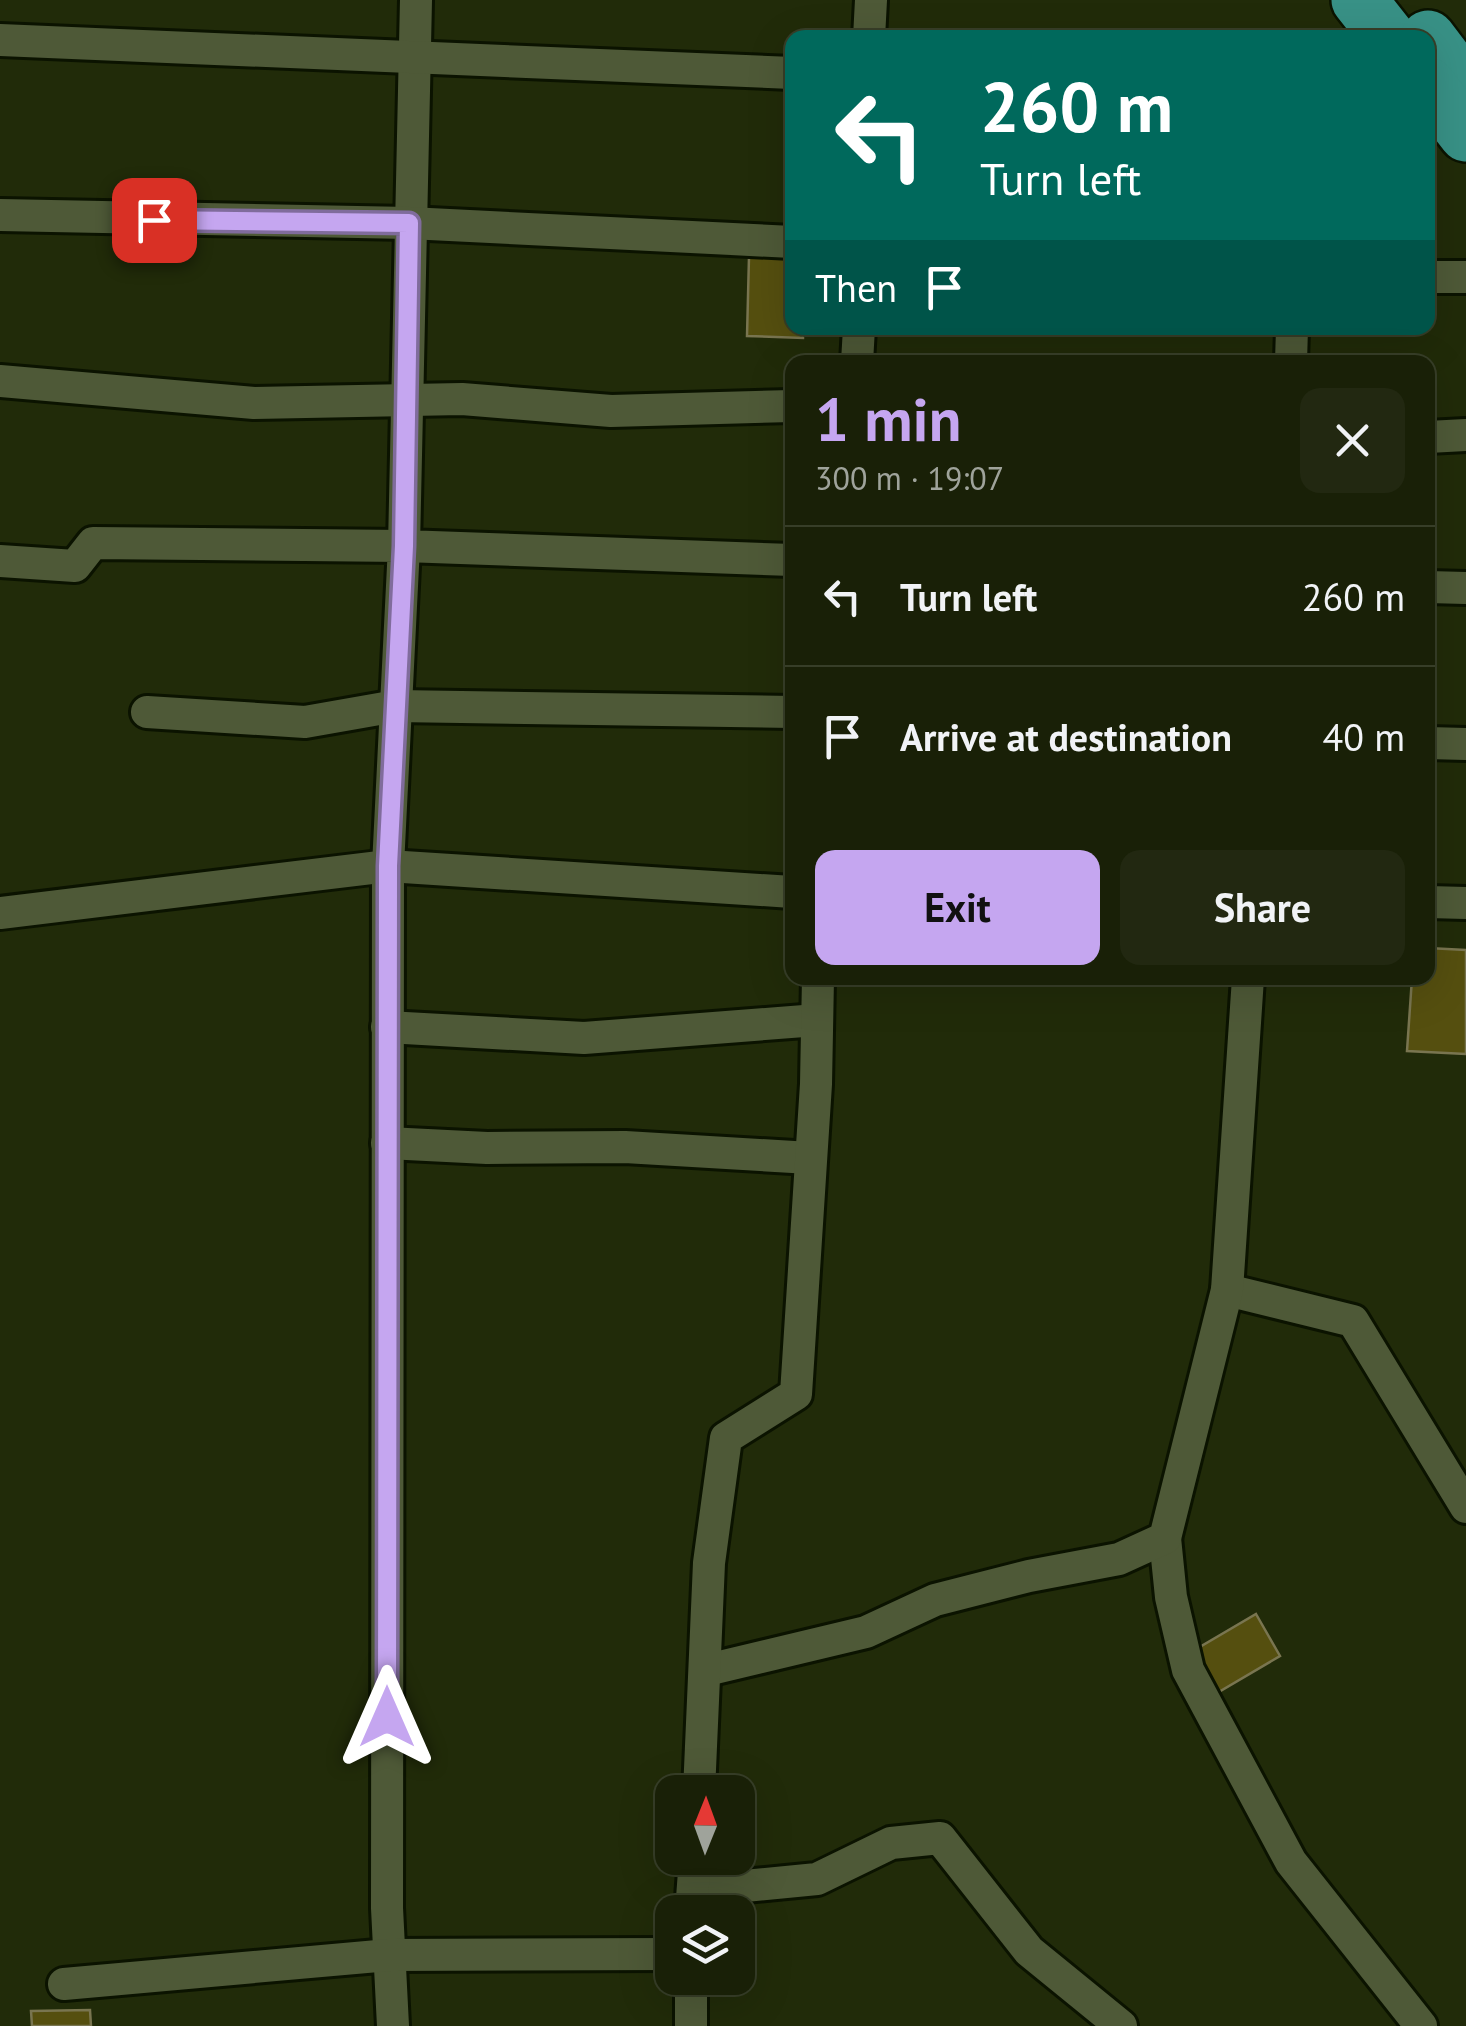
<!DOCTYPE html>
<meta charset="utf-8">
<style>
body{margin:0;font-family:"PT Sans",sans-serif;background:#222811;color:#f1f3f6;height:100vh;display:flex;flex-direction:column;font-size:38px;white-space:nowrap}
*{box-sizing:border-box;margin:0}
p{font-size:32px;color:#9fa39b}
.icon{flex:none;width:55px;height:55px;fill:none;stroke:currentColor;stroke-width:2;stroke-linecap:round;stroke-linejoin:round}
.map{position:relative;flex:1;overflow:hidden}
.panel{position:absolute;left:785px;top:355px;width:650px;height:630px;display:flex;flex-direction:column;background:#192007;border-radius:20px;box-shadow:0 10px 40px #0002,0 0 0 2px #373e28}
.panel>*{flex:none}
.hud{position:absolute;left:785px;top:30px;width:650px;height:305px;border-radius:20px;box-shadow:0 10px 40px #0002,0 0 0 2px #373e28;background:#00695c;color:#fff;overflow:hidden}
.needle{width:65px;rotate:1deg}
.buttons{position:absolute;left:655px;top:1775px;display:grid;gap:20px}
.buttons a{display:grid;place-items:center;width:100px;height:100px;border-radius:20px;background:#192007;box-shadow:0 10px 40px #0002,0 0 0 2px #373e28;font-size:50px}
.pin{position:absolute;display:grid;place-items:center;width:85px;height:85px;color:#fff;margin:-42px;border-radius:20px;box-shadow:0 5px 15px #0006}
.me{position:absolute;width:110px;margin:-55px;rotate:0deg;stroke-linejoin:round;filter:drop-shadow(0 0 8px #0008)}
.turn{display:flex;align-items:center;gap:35px;height:210px;padding:0 30px;font-size:45px}
.turn .icon{width:130px;height:130px;stroke-width:2.5}
.turn b{display:block;font-size:70px;line-height:85px}
.then{display:flex;align-items:center;height:95px;padding:0 30px;background:#0003;gap:20px;font-size:38px}
.round{display:grid;place-items:center;flex:none;width:105px;height:105px;border-radius:20px;background:#222811}
.summary{display:flex;align-items:center;justify-content:space-between;height:170px;padding:0 30px}
h1{font-size:60px;font-weight:700;line-height:75px;color:#c5a6f0}
.action{display:flex;gap:20px;margin-top:auto;padding:20px 30px}
.action a{flex:1;height:115px;border-radius:20px;background:#c5a6f0;color:#111;font-size:40px;font-weight:700;line-height:115px;text-align:center}
.action a+a{background:#222811;color:#f1f3f6}
ul{padding:0;list-style:none}
li{display:flex;align-items:center;gap:30px;height:140px;padding:0 30px;border-top:2px solid #373e28}
li div{flex:1}
li b{display:block;font-size:38px}
li em{font-style:normal}
.map>svg:first-child{display:block}
</style>
<div class="map">
<svg width="1466" height="2026" viewBox="0 0 1466 2026">
<rect width="100%" height="100%" fill="#212b09"/>
<!-- building -->
<g fill="#554f0f" stroke="#797550" stroke-width="2.5">
<path d="M749 257 792 259V328H803V338L747 336Z"/>
<path d="M1428 948 1466 950V1054L1407 1051 1412 978H1428Z"/>
<path d="M1256 1614 1280 1656 1217 1693 1193 1651Z"/>
<path d="M90 2010 91 2026H32L31 2011Z"/>
</g>
<g fill="none" stroke-linecap="round" stroke-linejoin="round">
<defs>
<g id="street">
<path d="M416 0 404 546 792 560"/>
<path d="M869 38 871 0"/>
<path d="M0 40 792 73"/>
<path d="M0 215 409 223 792 242"/>
<path d="M1428 277H1466"/>
<path d="M857 362 859 328"/>
<path d="M1291 362 1292 328"/>
<path d="M0 381 254 403 462 399 611 411 792 406"/>
<path d="M1428 437 1466 435"/>
<path d="M0 561 75 566 93 543 404 546 388 866 387 1908 393 2026"/>
<path d="M1428 587 1466 588"/>
<path d="M147 712 305 722 396 706 792 712"/>
<path d="M1428 743 1466 744"/>
<path d="M1428 902 1466 903"/>
<path d="M0 913 388 866 792 892"/>
<path d="M387 1027 584 1038 817 1020"/>
<path d="M387 1143 487 1148 625 1147 810 1158"/>
<path d="M1227 1290 1353 1321 1466 1507"/>
<path d="M1165 1538 1171 1597 1188 1670 1291 1862 1421 2026"/>
<path d="M707 1670 866 1632 935 1600 1029 1576 1119 1559 1165 1538 1227 1290 1248 978"/>
<path d="M699 1792 709 1563 726 1438 796 1394 816 1084 818 978"/>
<path d="M693 1891 817 1879 891 1843 940 1838 1029 1951 1121 2026"/>
<path d="M691 1912 695 1858"/>
<path d="M691 1978V2026"/>
<path d="M64 1984 389 1955 672 1954"/>
</g>
<g id="highway">
<path d="M1359 0 1389 38"/>
<path d="M1428 38 1466 88"/>
<path d="M1428 85 1466 134"/>
</g>
</defs>
<!-- street casing -->
<use href="#street" stroke="#0b1300" stroke-width="38"/>
<!-- highway casing -->
<use href="#highway" stroke="#0b1300" stroke-width="60"/>
<!-- street -->
<use href="#street" stroke="#4e5937" stroke-width="32"/>
<!-- highway -->
<use href="#highway" stroke="#389186" stroke-width="55"/>
</g>
<g fill="none" stroke-linecap="round" stroke-linejoin="round">
<defs>
<path id="route" d="M154 220 409 223 404 546 388 866 387 1717"/>
</defs>
<!-- route casing -->
<use href="#route" stroke="#806c9c" stroke-width="25"/>
<!-- route -->
<use href="#route" stroke="#c5a6f0" stroke-width="18"/>
</g>
</svg>
<div class="buttons">
<a><svg class="needle" viewBox="-14 -14 28 28"><path d="M0-13l5 13h-10z" fill="#e53935"/><path d="M0 13l5-13h-10z" fill="#9fa39b"/></svg></a>
<a><svg class="icon" aria-label="layers" viewBox="0 0 24 24"><path d="M12 4l9 5-9 5-9-5zM3 14l9 5 9-5"/></svg></a>
</div>
<div class="pin" style="left:154px;top:220px;background:#d93025"><svg class="icon" aria-label="arrive" viewBox="0 0 24 24"><path d="M6 21V4h12l-3 4 3 4H6"/></svg></div>
<svg class="me" style="left:387px;top:1717px" viewBox="-20 -20 40 40"><path d="M0-17L14 15 0 8-14 15z" fill="#c5a6f0" stroke="#fff" stroke-width="4"/></svg>
<div class="hud">
<div class="turn"><svg class="icon" aria-label="left" viewBox="0 0 24 24"><path d="M17 20v-9H6M10 6l-5 5 5 5"/></svg><div><b>260 m</b>Turn left</div></div>
<div class="then">Then<svg class="icon" aria-label="arrive" viewBox="0 0 24 24"><path d="M6 21V4h12l-3 4 3 4H6"/></svg></div>
</div>
<section class="panel">
<div class="summary"><div><h1>1 min</h1><p>300 m · 19:07</p></div><a class="round"><svg class="icon" aria-label="close" viewBox="0 0 24 24"><path d="M6 6l12 12M18 6L6 18"/></svg></a></div>
<ul>
<li><svg class="icon" aria-label="left" viewBox="0 0 24 24"><path d="M17 20v-9H6M10 6l-5 5 5 5"/></svg><div><b>Turn left</b></div><em>260 m</em></li>
<li><svg class="icon" aria-label="arrive" viewBox="0 0 24 24"><path d="M6 21V4h12l-3 4 3 4H6"/></svg><div><b>Arrive at destination</b></div><em>40 m</em></li>
</ul>
<div class="action"><a>Exit</a><a>Share</a></div>
</section>
</div>
